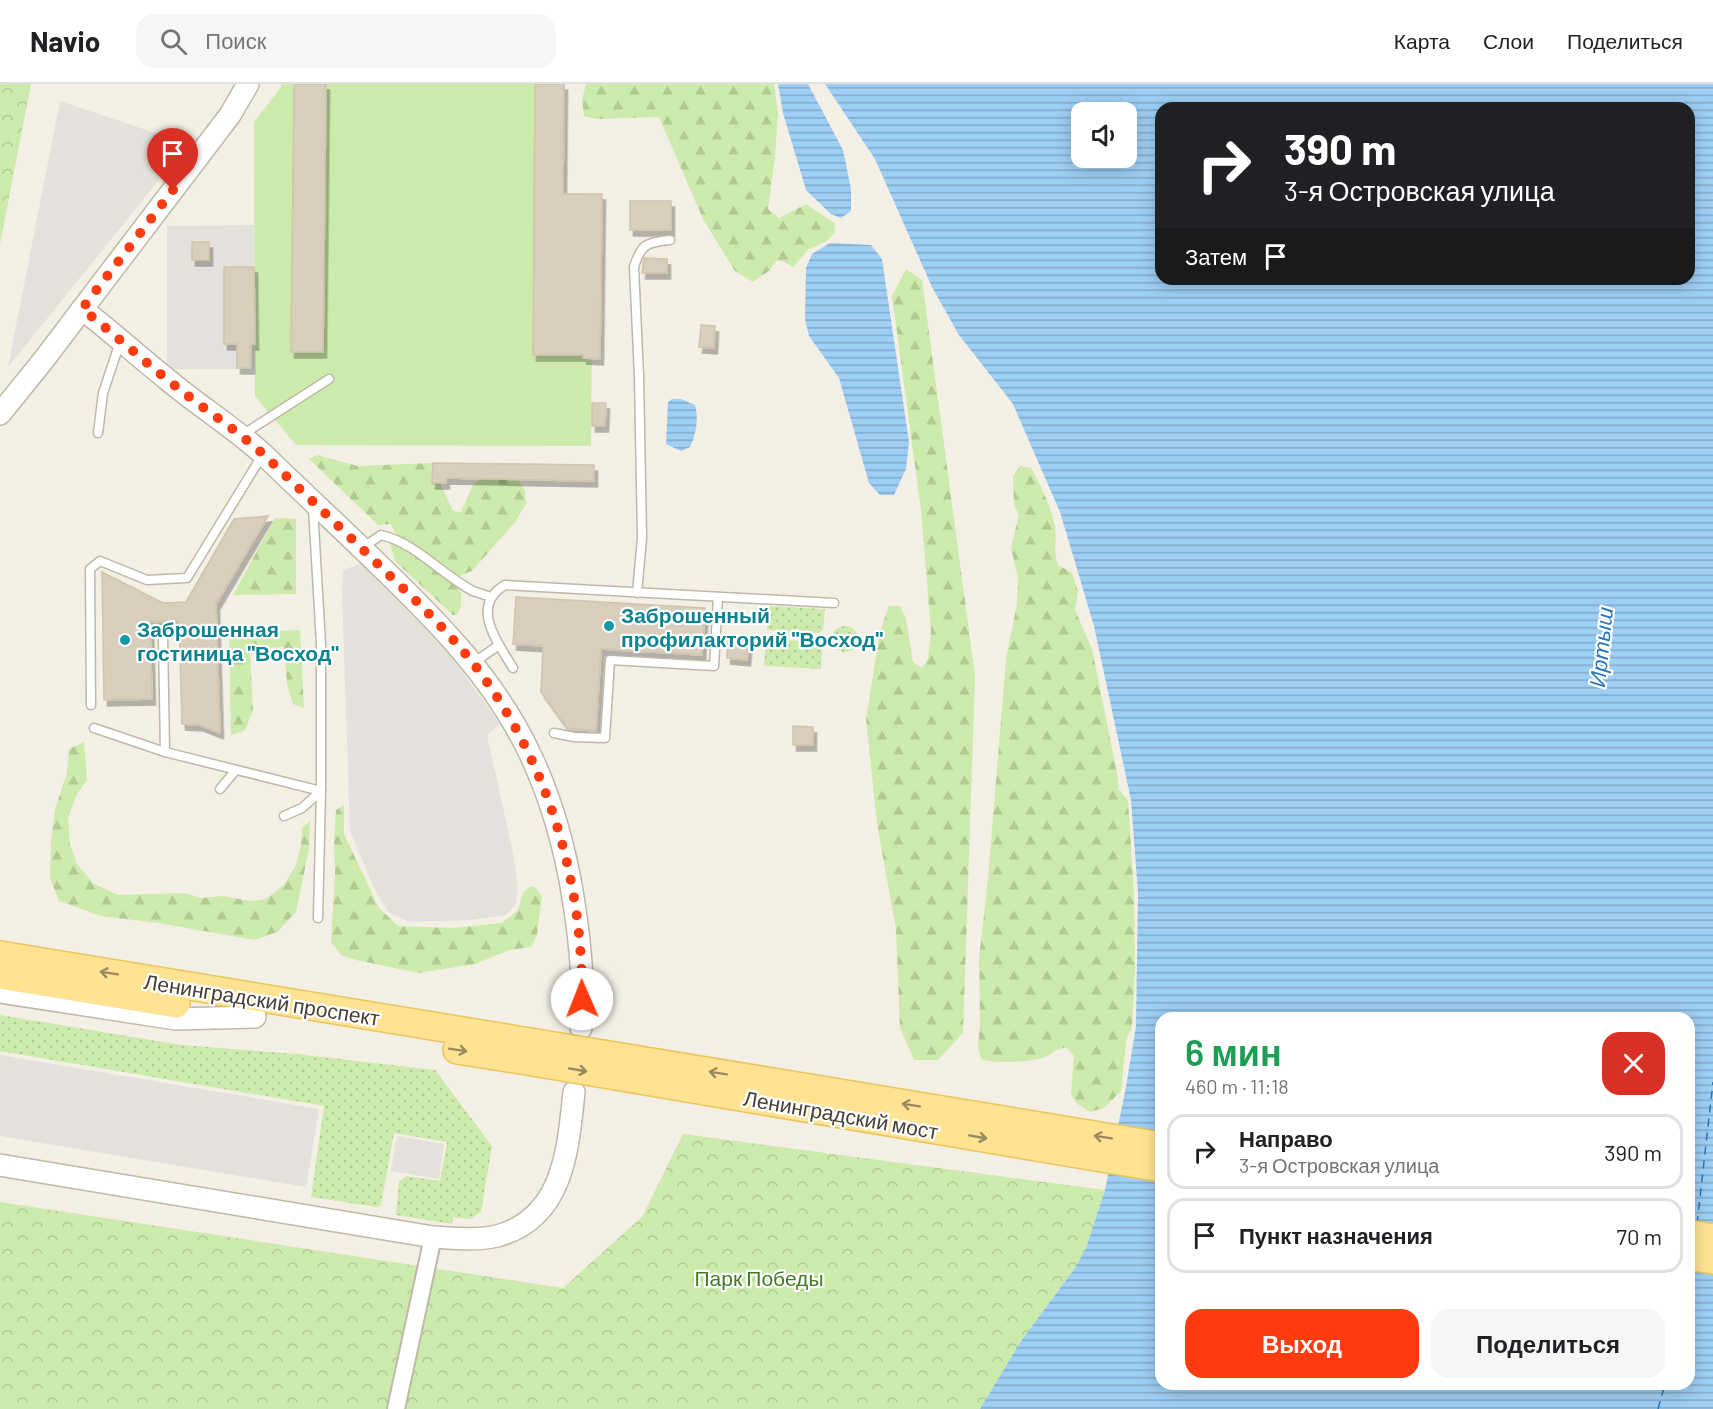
<!DOCTYPE html>
<html lang="ru">
<meta charset="utf-8">
<style>
body{margin:0;font-family:Barlow,sans-serif;background:#f6f6f6;color:#202124;height:100vh;display:flex;flex-direction:column;font-size:22px;white-space:nowrap}
*{box-sizing:border-box;margin:0}
p{font-size:20px;color:#757577}
.icon{flex:none;width:33px;height:33px;fill:none;stroke:currentColor;stroke-width:2;stroke-linecap:round;stroke-linejoin:round}
.map{position:relative;flex:1;overflow:hidden}
.side{position:absolute;left:1155px;top:928px;width:540px;height:378px;display:flex;flex-direction:column;background:#fff;border-radius:18px;box-shadow:0 3px 15px #0003}
.side>*{flex:none}
.guide{position:absolute;left:1155px;top:18px;width:540px;height:183px;border-radius:18px;box-shadow:0 3px 15px #0003;background:#202124;color:#fff;overflow:hidden}
.controls{position:absolute;left:1071px;top:18px;display:grid;gap:12px}
.controls a{display:grid;place-items:center;width:66px;height:66px;border-radius:12px;background:#fff;box-shadow:0 3px 15px #0003;font-size:30px}
.pin{position:absolute;display:grid;place-items:center;width:51px;height:51px;color:#fff;margin:-62px -26px;border-radius:50% 50% 50% 0;rotate:-45deg;box-shadow:0 0 6px #0007}
.pin .icon{rotate:45deg}
.me{position:absolute;width:66px;margin:-33px;rotate:359deg;stroke-linejoin:round;filter:drop-shadow(0 0 4px #0008)}
.turn{display:flex;align-items:center;gap:21px;height:126px;padding:0 30px;font-size:27px}
.turn .icon{width:78px;height:78px;stroke-width:2.5}
.turn b{display:block;font-size:42px;line-height:51px}
.then{display:flex;align-items:center;height:57px;padding:0 30px;background:#0003;gap:12px;font-size:22px}
.round{display:grid;place-items:center;flex:none;width:63px;height:63px;border-radius:18px;background:#f6f6f6}
.headline{display:flex;align-items:center;justify-content:space-between;height:102px;padding:0 30px}
h1{font-size:36px;font-weight:600;line-height:45px;color:#1e9e55}
.action{display:flex;gap:12px;margin-top:auto;padding:12px 30px}
.action a{flex:1;height:69px;border-radius:18px;background:#ff3c10;color:#fff;font-size:24px;font-weight:600;line-height:69px;text-align:center}
.action a+a{background:#f6f6f6;color:#202124}
ul{padding:0;list-style:none}
li{display:flex;align-items:center;gap:18px;height:75px;margin:0 12px 9px;padding:0 18px;border:3px solid #e0e0e0;border-radius:18px}
li div{flex:1}
li b{display:block;font-size:22px}
li em{font-style:normal}
header{display:flex;align-items:center;gap:36px;box-sizing:border-box;height:84px;padding:0 30px;background:#fff;border-bottom:2px solid #e0e0e0}
header strong{font-size:28px}
nav{display:flex;gap:33px;margin-inline-start:auto;font-size:21px}
.search{width:420px;height:54px;background:#f6f6f6;display:flex;align-items:center;gap:15px;box-sizing:border-box;padding:0 21px;border-radius:18px;color:#757577;font-size:22px}
.map>svg:first-child{display:block}
</style>
<header>
<strong>Navio</strong>
<div class="search"><svg class="icon" aria-label="search" viewBox="0 0 24 24"><circle cx="10" cy="10" r="6"/><path d="M15 15l6 6"/></svg>Поиск</div>
<nav><a>Карта</a><a>Слои</a><a>Поделиться</a></nav>
</header>
<div class="map">
<svg width="1713" height="1325" viewBox="0 0 1713 1325">
<defs>
<pattern id="grass-dots" width="8" height="8" patternUnits="userSpaceOnUse" patternTransform="scale(1.5)"><rect width="8" height="8" fill="#cceaab"/><path d="M2 2h.1M6 6h.1" fill="none" stroke="#b1ca94" stroke-width="1.8" stroke-linecap="round"/></pattern>
<pattern id="forest-firs" width="22" height="20" patternUnits="userSpaceOnUse" patternTransform="scale(1.5)"><rect width="22" height="20" fill="#cceaab"/><path d="M5 1l3.5 6h-7zM16 11l3.5 6h-7z" fill="#b1ca94"/></pattern>
<pattern id="park-crowns" width="20" height="18" patternUnits="userSpaceOnUse" patternTransform="scale(1.5)"><rect width="20" height="18" fill="#cceaab"/><path d="M2 6a3 3 0 1 1 6 0M12 15a3 3 0 1 1 6 0" fill="none" stroke="#b1ca94"/></pattern>
<pattern id="water-rules" width="6" height="5" patternUnits="userSpaceOnUse" patternTransform="scale(1.5)"><rect width="6" height="5" fill="#9dcef4"/><path d="M0 2.5h6" fill="none" stroke="#82a9c6"/></pattern>
<filter id="shadow"><feDropShadow dx="3.5" dy="6" stdDeviation="0" flood-color="#0004"/></filter>
</defs>
<rect width="100%" height="100%" fill="#f3efe5"/>
<!-- grass -->
<g fill="url(#grass-dots)">
<path d="M768 522 825 525 823 545 819 549 767 546Z"/>
<circle cx="845" cy="555" r="13"/>
<path d="M766 555 820 558 822 561 821 585 764 582Z"/>
<path d="M0 931 181 961 297 970 435 986 492 1062 481 1128 470 1135 453 1133 452 1140 396 1131 399 1097 407 1092 440 1097 447 1058 394 1049 381 1121 377 1123 311 1113 324 1022 0 967Z"/>
</g>
<!-- forest -->
<g fill="url(#forest-firs)">
<path d="M586 0H774L778 29 775 73 768 125 779 134 806 120 834 139 835 148 827 157 809 165 793 183 783 177H776L770 186 753 198 735 187 703 135 659 33 596 35 584 32 582 16Z"/>
<path d="M906 185 922 196 975 592 963 949 938 976H914L900 944 896 845 877 740 866 635 880 547 889 522H900L906 535 913 578 922 584 928 575 931 547 921 426 892 212Z"/>
<path d="M317 371 358 382 433 379V399H440L453 427 461 428 473 401 480 395H518L525 407 526 420 515 438 472 487 461 491 455 502 461 509V522L457 531H453L395 477 389 456 396 451 391 440 378 441 309 375Z"/>
<path d="M1020 382 1031 384C1041 402 1051 422 1055 443 1057 456 1053 467 1058 481L1072 489 1078 507 1075 526 1092 565 1117 689 1119 706 1128 716 1134 809 1135 886 1132 942 1126 957 1121 1007 1104 1024 1090 1028 1076 1019 1071 1009 1074 972 1067 964C1056 963 1052 971 1042 974 1028 978 994 980 981 975L978 963 980 939 979 874 988 795 1006 575 1017 520 1018 494 1011 464 1019 431 1014 421 1013 392Z"/>
<path d="M275 434 296 435V510L233 511Z"/>
<path d="M300 546 304 624 293 620 287 600 284 563 250 565 253 626 245 646 231 651 229 549Z"/>
<path d="M84 658 87 696 77 710 68 733 70 760 77 780 93 799 118 811 184 809 200 814 223 812 250 817 266 815 284 801 296 781 301 761 302 744 310 737 309 765 296 828 277 848 254 856 159 839 101 832 59 817 50 794 51 757 55 725 67 689 69 665Z"/>
<path d="M344 721V750L379 824 398 842 452 844 502 839 518 826 523 809 531 802 536 804 542 812 537 850 531 863 509 866 475 880 419 889 356 876 341 871 331 858 335 790 334 753 336 726Z"/>
</g>
<!-- park -->
<g fill="url(#park-crowns)">
<path d="M0 0H31L0 160Z"/>
<path d="M683 1050 1105 1106 1086 1164 1075 1184 1021 1257 980 1325H0V1118L563 1204 642 1133Z"/>
</g>
<!-- pitch -->
<path fill="#cceaab" d="M281 0H565L564 109 593 110 591 362 296 361 255 312 254 38 281 3Z"/>
<!-- parking -->
<g fill="#e4e1dd">
<path d="M60 17 188 60 8 283Z"/>
<path d="M254 141V285H167V142Z"/>
<path d="M362 479 369 482 427 540 500 640 487 651 512 764 518 801 516 820 506 831 471 836 408 838 388 828 373 802 350 747 342 510 343 486Z"/>
<path d="M0 971 319 1025 306 1103 0 1052Z"/>
<path d="M397 1052 444 1060 439 1095 391 1087Z"/>
</g>
<!-- water -->
<g fill="url(#water-rules)" fill-rule="evenodd">
<path d="M778 0H808L843 66 851 105V127L841 134 831 130 806 106 783 29Z"/>
<path d="M825 0H1713V1325H980L1021 1257 1075 1184 1086 1164 1105 1106 1126 1003 1136 942 1138 809 1131 716 1094 542 1060 428 1013 320 959 251 932 203 875 75ZM1161 24H1689V195H1161ZM1082 28H1126V74H1082ZM1161 934H1689V1300H1161Z"/>
<path d="M830 159 871 161 882 175 909 358 906 385 894 411H880L869 399 839 294 809 252 805 235 806 184 812 170Z"/>
<path d="M672 315H681L695 321C699 334 696 351 690 363L681 367 666 360 668 318Z"/>
</g>
<g fill="none" stroke-linecap="round" stroke-linejoin="round">
<!-- ferry -->
<g stroke="#2876b8" stroke-width="1.5" stroke-dasharray="8 6" stroke-linecap="butt">
<path d="M1697 1140 1713 998"/>
<path d="M1689 1209 1692 1186"/>
<path d="M1658 1325 1665 1300"/>
</g>
</g>
<!-- building -->
<g fill="#d9cebd" stroke="#d1c4ac" stroke-width="1.5" filter="url(#shadow)">
<path d="M294 0H326L323 268H291Z"/>
<path d="M535 0H564L563 110H602L600 275 583 274V271H533Z"/>
<rect x="630" y="117" width="41" height="29"/>
<rect x="192" y="158" width="17" height="18"/>
<path d="M644 174 667 175V189H642Z"/>
<path d="M224 183H254L255 260H251V284H237V260H224Z"/>
<path d="M701 241 715 242 714 264 699 263Z"/>
<path d="M592 319H606L605 342H592Z"/>
<path d="M433 379 594 381V397L446 394V399H432Z"/>
<path d="M268 432 216 520 220 649 200 641 182 640 179 537 150 538 152 615 104 616 102 488 163 519 186 518 234 435Z"/>
<path d="M516 513 705 524 702 571 601 565 596 647 568 645 541 608 543 562 513 560Z"/>
<path d="M728 554 749 555 747 576 727 574Z"/>
<path d="M793 642 813 643V661H793Z"/>
</g>
<g fill="none" stroke-linecap="round" stroke-linejoin="round">
<defs>
<g id="service">
<path d="M98 349 103 309 120 258"/>
<path d="M242 351 329 295"/>
<path d="M313 424 321 560V707L318 834"/>
<path d="M362 464 381 451C416 459 442 491 473 507 479 509 485 511 491 513"/>
<path d="M637 509 642 454 639 292 634 183C641 160 647 158 670 156"/>
<path d="M163 552 165 668"/>
<path d="M473 579 499 561"/>
<path d="M513 584C498 559 469 522 505 501L834 519"/>
<path d="M91 621 90 485 100 477 147 496 187 494 263 370"/>
<path d="M94 644 165 668 321 707"/>
<path d="M554 649 574 653 605 654 610 576 714 582 718 513"/>
<path d="M220 705 235 687"/>
<path d="M284 732 302 724 321 707"/>
</g>
<path id="minor" d="M396 1325 433 1153"/>
<g id="tertiary">
<path d="M82 225C112 248 139 273 168 296 199 322 233 343 263 370 301 407 340 443 378 480 436 536 495 595 530 670 552 716 565 764 573 813 580 856 585 900 581 944"/>
<path d="M0 330 42 278 230 31 248 0"/>
<path d="M0 908 176 935 255 933"/>
<path d="M0 1081 433 1153C453 1154 478 1157 497 1152 564 1134 568 1065 574 1008"/>
</g>
<g id="primary">
<path d="M0 871 524 957"/>
<path d="M0 891 176 920"/>
<path d="M457 966 521 976"/>
<path d="M1689 1150 1713 1154"/>
<path d="M1689 1172 1713 1176"/>
</g>
</defs>
<!-- service casing -->
<use href="#service" stroke="#bfb8a7" stroke-width="11"/>
<!-- minor casing -->
<use href="#minor" stroke="#bfb8a7" stroke-width="20"/>
<!-- tertiary casing -->
<use href="#tertiary" stroke="#bfb8a7" stroke-width="24"/>
<!-- primary casing -->
<use href="#primary" stroke="#eac45c" stroke-width="30"/>
<!-- service -->
<use href="#service" stroke="#fff" stroke-width="8"/>
<!-- minor -->
<use href="#minor" stroke="#fff" stroke-width="16"/>
<!-- tertiary -->
<use href="#tertiary" stroke="#fff" stroke-width="21"/>
<!-- primary -->
<use href="#primary" stroke="#ffe392" stroke-width="27"/>
<defs>
<g id="primary-bridge">
<path d="M524 957 1161 1062"/>
<path d="M521 976 1161 1084"/>
</g>
</defs>
<!-- primary-bridge casing -->
<use href="#primary-bridge" stroke="#eac45c" stroke-width="30" stroke-linecap="butt"/>
<!-- primary-bridge -->
<use href="#primary-bridge" stroke="#ffe392" stroke-width="27"/>
</g>
<!-- one-way arrows -->
<defs><path id="oneway-shaft" d="M-6 0H5M1.5-3L5.5 0L1.5 3" fill="none" stroke-width="1.6" stroke-linecap="round" stroke-linejoin="round" transform="scale(1.5)"/></defs>
<g stroke="#99895e">
<use href="#oneway-shaft" transform="translate(109 889) rotate(-171)"/>
<use href="#oneway-shaft" transform="translate(458 966) rotate(9)"/>
<use href="#oneway-shaft" transform="translate(578 986) rotate(10)"/>
<use href="#oneway-shaft" transform="translate(718 989) rotate(-171)"/>
<use href="#oneway-shaft" transform="translate(911 1021) rotate(-171)"/>
<use href="#oneway-shaft" transform="translate(978 1053) rotate(10)"/>
<use href="#oneway-shaft" transform="translate(1103 1053) rotate(-171)"/>
</g>
<g fill="none" stroke-linecap="round" stroke-linejoin="round">
<!-- route -->
<path stroke="#ff3c10" stroke-width="10" stroke-dasharray="0 18" d="M173 106 82 225C112 248 139 273 168 296 199 322 233 343 263 370 305 410 347 450 388 490 418 518 447 547 473 579 547 675 583 794 582 915"/>
</g>
<!-- markers -->
<g fill="#0f9aa8" stroke="#fff" stroke-width="2">
<circle cx="609" cy="542" r="6"/>
<circle cx="125" cy="556" r="6"/>
</g>
<g text-anchor="middle" dominant-baseline="central" stroke-width="4.5" stroke-linejoin="round" paint-order="stroke">
<!-- culture labels -->
<g font-size="21" font-weight="bold" fill="#0d838f" stroke="#fff" text-anchor="start">
<text x="621" y="530">Заброшенный<tspan x="621" dy="24">профилакторий "Восход"</tspan></text>
<text x="137" y="544">Заброшенная<tspan x="137" dy="24">гостиница "Восход"</tspan></text>
</g>
<!-- street labels -->
<g font-size="21" fill="#464034" stroke="#fff">
<text transform="translate(262 915) rotate(9)">Ленинградский проспект</text>
<text transform="translate(841 1030) rotate(10)">Ленинградский мост</text>
</g>
<!-- park labels -->
<g font-size="21" fill="#427b24" stroke="#fff">
<text x="759" y="1193">Парк Победы</text>
</g>
<!-- water labels -->
<g font-size="22" font-style="italic" fill="#2876b8" stroke="#fff">
<text transform="translate(1600 563) rotate(-84)">Иртыш</text>
</g>
</g>
</svg>
<div class="controls">
<a><svg class="icon" aria-label="sound" viewBox="0 0 24 24"><path d="M4 9h4l5-4v14l-5-4H4zM17 9q2 3 0 6"/></svg></a>
</div>
<div class="pin" style="left:173px;top:106px;background:#d93025"><svg class="icon" aria-label="arrive" viewBox="0 0 24 24"><path d="M6 21V4h12l-3 4 3 4H6"/></svg></div>
<svg class="me" style="left:582px;top:915px" viewBox="-20 -20 40 40"><circle r="19" fill="#fff"/><path d="M0-13L10 11 0 6-10 11z" fill="#ff3c10"/></svg>
<div class="guide">
<div class="turn"><svg class="icon" aria-label="right" viewBox="0 0 24 24"><path d="M7 20v-9h11M14 6l5 5-5 5"/></svg><div><b>390 m</b>3-я Островская улица</div></div>
<div class="then">Затем<svg class="icon" aria-label="arrive" viewBox="0 0 24 24"><path d="M6 21V4h12l-3 4 3 4H6"/></svg></div>
</div>
<section class="side">
<div class="headline"><div><h1>6 мин</h1><p>460 m · 11:18</p></div><a class="round" style="background:#d93025;color:#fff"><svg class="icon" aria-label="close" viewBox="0 0 24 24"><path d="M6 6l12 12M18 6L6 18"/></svg></a></div>
<ul>
<li><svg class="icon" aria-label="right" viewBox="0 0 24 24"><path d="M7 20v-9h11M14 6l5 5-5 5"/></svg><div><b>Направо</b><p>3-я Островская улица</p></div><em>390 m</em></li>
<li><svg class="icon" aria-label="arrive" viewBox="0 0 24 24"><path d="M6 21V4h12l-3 4 3 4H6"/></svg><div><b>Пункт назначения</b></div><em>70 m</em></li>
</ul>
<div class="action"><a>Выход</a><a>Поделиться</a></div>
</section>
</div>
